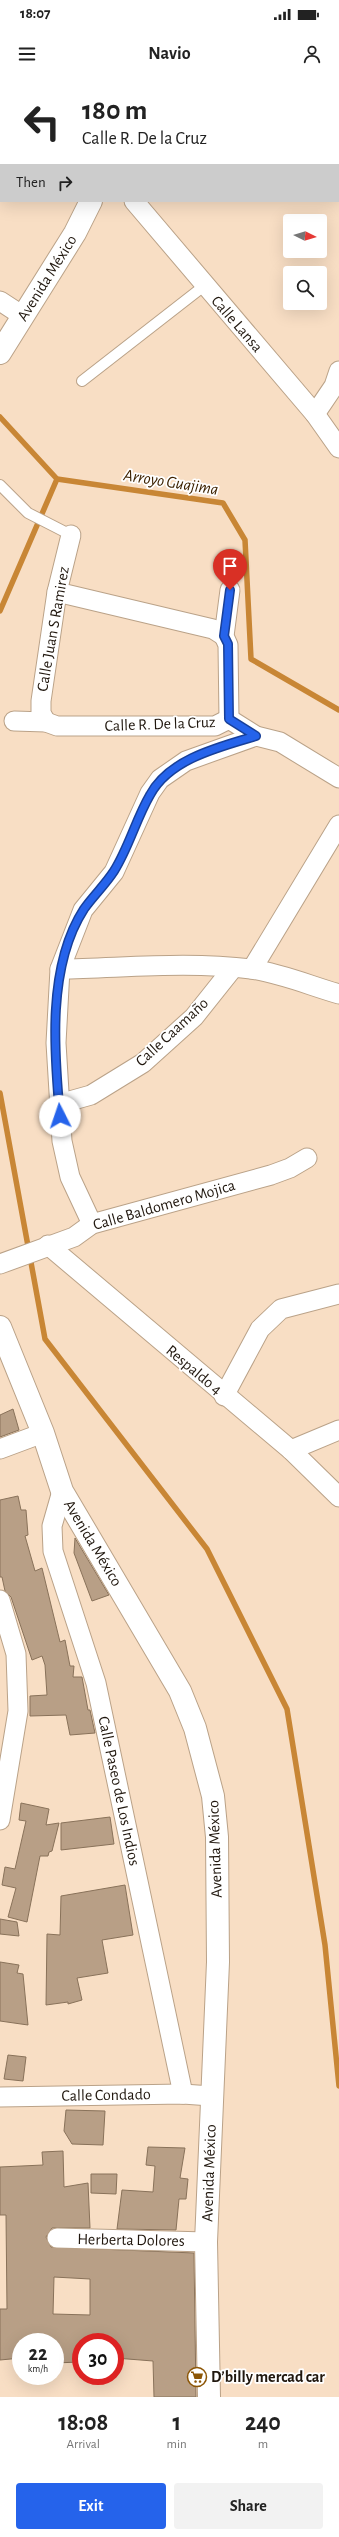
<!DOCTYPE html>
<meta charset="utf-8">
<style>
body{margin:0;font-family:"Alegreya Sans",sans-serif;background:#f2f2f2;color:#222;height:100vh;display:flex;flex-direction:column;font-size:15px;white-space:nowrap}
*{box-sizing:border-box;margin:0}
p{font-size:13px;color:#767676}
.icon{flex:none;width:22px;height:22px;fill:none;stroke:currentColor;stroke-width:2;stroke-linecap:round;stroke-linejoin:round}
.map{position:relative;height:2317px;overflow:hidden}
.details{display:flex;flex-direction:column;background:#fff;flex:1}
.details>*{flex:none}
.banner{position:absolute;left:0px;top:0px;width:339px;height:122px;box-shadow:0 4px 16px #0002;background:#fff;color:#222;overflow:hidden}
.needle{width:26px;rotate:95deg}
.fabs{position:absolute;left:283px;top:134px;display:grid;gap:8px}
.fabs a{display:grid;place-items:center;width:44px;height:44px;border-radius:4px;background:#fff;box-shadow:0 4px 16px #0002;font-size:20px}
.speed{position:absolute;left:12px;top:2253px;display:flex;gap:8px;font-size:20px;font-weight:700;text-align:center}
.speed>*{display:grid;place-content:center;width:52px;height:52px;border-radius:50%;background:#fff;box-shadow:0 4px 16px #0002;line-height:1}
.speed small{font-size:10px;font-weight:400}
.speed .limit{border:6px solid #d22;background:#fff;color:#111}
.pin{position:absolute;display:grid;place-items:center;width:34px;height:34px;color:#fff;margin:-41px -17px;border-radius:50% 50% 50% 0;rotate:-45deg;box-shadow:0 0 4px #0007}
.pin .icon{rotate:45deg}
.me{position:absolute;width:44px;margin:-22px;rotate:356deg;stroke-linejoin:round;filter:drop-shadow(0 0 3px #0008)}
.turn{display:flex;align-items:center;gap:14px;height:84px;padding:0 16px;font-size:18px}
.turn .icon{width:52px;height:52px;stroke-width:2.5}
.turn b{display:block;font-size:28px;line-height:34px}
.then{display:flex;align-items:center;height:38px;padding:0 16px;background:#0003;gap:8px;font-size:15px}
.eta{display:flex;justify-content:space-evenly;align-items:center;height:68px;text-align:center}
.eta b{font-size:24px;font-weight:700;line-height:28px}
.button{display:flex;gap:8px;margin-top:auto;padding:8px 16px}
.button a{flex:1;height:46px;border-radius:4px;background:#2563eb;color:#fff;font-size:16px;font-weight:700;line-height:46px;text-align:center}
.button a+a{background:#f2f2f2;color:#222}
.status{display:flex;justify-content:space-between;align-items:center;height:28px;padding:0 20px;background:#fff;direction:ltr}
.status svg{height:11px;fill:currentColor}
header{display:flex;justify-content:space-between;align-items:center;height:52px;padding:0 16px;background:#fff;font-size:18px;font-weight:700}
.map>svg:first-child{display:block}
</style>
<div class="status"><b>18:07</b><svg viewBox="0 0 49 12"><path d="M0 12V9h3v3zM5 12V6h3v6zM10 12V3h3v9zM15 12V0h3v12zM26 1h20v11H26zM47 4h2v5h-2z"/></svg></div>
<header><svg class="icon" aria-label="menu" viewBox="0 0 24 24"><path d="M4 6h16M4 12h16M4 18h16"/></svg>Navio<svg class="icon" aria-label="person" viewBox="0 0 24 24"><circle cx="12" cy="8" r="4"/><path d="M4 21q1-7 8-7t8 7"/></svg></header>
<div class="map">
<svg width="339" height="2317" viewBox="0 0 339 2317">
<rect width="100%" height="100%" fill="#f8dec4"/>
<g fill="none" stroke-linecap="round" stroke-linejoin="round">
<!-- stream -->
<g stroke="#c88635" stroke-width="5.5">
<path d="M0 337 57 399 223 423 245 460 251 579 339 630"/>
<path d="M0 531 57 399"/>
<path d="M0 1013 45 1259 207 1469 287 1629 325 1865 339 2006"/>
</g>
</g>
<!-- building -->
<g fill="#b89f86" stroke="#89725a" fill-rule="evenodd">
<path d="M13 1329 19 1350 0 1357V1335Z"/>
<path d="M18 1416 21 1430H26L28 1455 25 1456 35 1491 42 1488 60 1562 65 1560 70 1586H74L73 1597H82L88 1630H90L95 1653 70 1655 66 1635 30 1636V1616L47 1615 45 1585 42 1576 32 1580 11 1517 5 1511 2 1497H0V1420Z"/>
<path d="M75 1458 109 1515 92 1521 74 1473Z"/>
<path d="M21 1723 49 1729 46 1745 59 1743 52 1771 49 1772 48 1776H40L27 1842 8 1837 16 1808 2 1805 5 1787 15 1789 26 1741 19 1740Z"/>
<path d="M110 1737 114 1764 61 1770V1743Z"/>
<path d="M125 1805 133 1855 102 1860 108 1893 77 1898 82 1920 68 1924V1922L46 1925 47 1854 60 1855 61 1816Z"/>
<path d="M0 1839 17 1842 19 1856 0 1854Z"/>
<path d="M0 1882 19 1885 17 1893 23 1894 28 1945 0 1941Z"/>
<path d="M8 1975 26 1977 23 2001 4 1999Z"/>
<path d="M66 2030 105 2031 103 2065 72 2064 64 2051Z"/>
<path d="M148 2067 185 2068 180 2098 188 2099 186 2119H179L176 2150 117 2149 122 2110 153 2112 155 2086 146 2085Z"/>
<path d="M63 2071 64 2107 88 2103 90 2148H52L46 2157 51 2167 194 2173 196 2317H154L153 2281 115 2278V2262H80L79 2282 55 2283V2262H21V2278L0 2280V2229H7L6 2135H0V2087L43 2085 42 2072ZM54 2197 90 2199V2235L53 2234Z"/>
<path d="M91 2094H117L116 2114 91 2113Z"/>
</g>
<g fill="none" stroke-linecap="round" stroke-linejoin="round">
<defs>
<g id="lane">
<path d="M76 1V0"/>
<path d="M82 301 204 206"/>
<path d="M0 405 28 433 71 455"/>
</g>
<g id="street">
<path d="M134 121 315 334 339 368"/>
<path d="M0 221 23 236"/>
<path d="M315 334 334 306 339 291"/>
<path d="M57 512 213 549 224 556"/>
<path d="M229 639 228 565 224 556 230 510"/>
<path d="M14 641 46 642 57 646H215L229 639 256 656 280 662 339 698"/>
<path d="M46 642 41 633V621L57 512 71 455"/>
<path d="M60 889C124 888 187 881 251 889 280 893 311 906 339 914"/>
<path d="M252 889 339 745"/>
<path d="M59 1024 91 1015 143 983 194 937 233 888"/>
<path d="M92 1144 70 1097 62 1061 56 963 60 889 83 830 114 792 150 713 160 699 186 681 256 656"/>
<path d="M48 1165 291 1370 339 1417"/>
<path d="M0 1184 74 1157 92 1144 271 1095 290 1088 307 1078"/>
<path d="M224 1316 260 1249 281 1229 339 1214"/>
<path d="M0 1369 43 1353"/>
<path d="M291 1370 339 1350"/>
<path d="M62 1411 52 1446 53 1471 96 1603 183 2014"/>
<path d="M0 1520 16 1574 18 1631 0 1740"/>
<path d="M0 2017 183 2014 211 2016"/>
<path d="M57 2158 206 2162"/>
</g>
<g id="secondary">
<path d="M127 1 128 0"/>
<path d="M0 273 75 153 91 121"/>
<path d="M0 1247 43 1353 62 1411 180 1611 195 1648 213 1716 217 1757 218 1882 206 2162 209 2317"/>
</g>
</defs>
<!-- lane casing -->
<use href="#lane" stroke="#baa288" stroke-width="12"/>
<!-- street casing -->
<use href="#street" stroke="#baa288" stroke-width="21"/>
<!-- secondary casing -->
<use href="#secondary" stroke="#baa288" stroke-width="24"/>
<!-- lane -->
<use href="#lane" stroke="#fff" stroke-width="10"/>
<!-- street -->
<use href="#street" stroke="#fff" stroke-width="19"/>
<!-- secondary -->
<use href="#secondary" stroke="#fff" stroke-width="22"/>
</g>
<g fill="none" stroke-linecap="round" stroke-linejoin="round">
<defs>
<path id="route" d="M60 1036C54 972 47 886 84 829 93 816 105 805 114 791 129 767 136 739 150 715 169 679 219 667 256 656L229 639 228 564 224 556 230 510"/>
</defs>
<!-- route casing -->
<use href="#route" stroke="#184099" stroke-width="10"/>
<!-- route -->
<use href="#route" stroke="#2563eb" stroke-width="7"/>
</g>
<!-- icons -->
<defs>
<symbol id="supermarket-ring" viewBox="-11 -11 22 22"><circle r="9.5" fill="#fff" stroke="#8c5606" stroke-width="1.5"/><path d="M-6-5.5h2.5l.6 2H6L4.5 2H-2.5L-4.4-4H-6ZM-1.5 3.2a1.3 1.3 0 1 0 .1 0ZM3 3.2a1.3 1.3 0 1 0 .1 0Z" fill="#8c5606"/></symbol>
</defs>
<g fill-rule="evenodd">
<use href="#supermarket-ring" x="186" y="2286" width="22" height="22"/>
</g>
<g text-anchor="middle" dominant-baseline="central" stroke-width="3.5" stroke-linejoin="round" paint-order="stroke">
<!-- street labels -->
<g font-size="16" fill="#20170e" stroke="#fff">
<text transform="translate(47 198) rotate(-58)">Avenida México</text>
<text transform="translate(237 244) rotate(49)">Calle Lansa</text>
<text transform="translate(53 549) rotate(-80)">Calle Juan S Ramirez</text>
<text transform="translate(160 644) rotate(-2)">Calle R. De la Cruz</text>
<text transform="translate(172 952) rotate(-43)">Calle Caamaño</text>
<text transform="translate(164 1125) rotate(-16)">Calle Baldomero Mojica</text>
<text transform="translate(194 1290) rotate(40)">Respaldo 4</text>
<text transform="translate(93 1463) rotate(59)">Avenida México</text>
<text transform="translate(119 1711) rotate(78)">Calle Paseo de Los Indios</text>
<text transform="translate(215 1769) rotate(-92)">Avenida México</text>
<text transform="translate(106 2015) rotate(-1)">Calle Condado</text>
<text transform="translate(209 2093) rotate(-88)">Avenida México</text>
<text transform="translate(131 2160) rotate(1)">Herberta Dolores</text>
</g>
<!-- poi labels -->
<g font-size="16" font-weight="bold" fill="#20170e" stroke="#fff" text-anchor="start">
<text x="211" y="2297">D’billy mercad car</text>
</g>
<!-- water labels -->
<g font-size="17" font-style="italic" fill="#3d2200" stroke="#fff">
<text transform="translate(171 402) rotate(9)">Arroyo Guajima</text>
</g>
</g>
</svg>
<div class="fabs">
<a><svg class="needle" viewBox="-14 -14 28 28"><path d="M0-13l5 13h-10z" fill="#e53935"/><path d="M0 13l5-13h-10z" fill="#767676"/></svg></a>
<a><svg class="icon" aria-label="search" viewBox="0 0 24 24"><circle cx="10" cy="10" r="6"/><path d="M15 15l6 6"/></svg></a>
</div>
<div class="speed"><div>22<small>km/h</small></div><div class="limit">30</div></div>
<div class="pin" style="left:230px;top:510px;background:#d93025"><svg class="icon" aria-label="arrive" viewBox="0 0 24 24"><path d="M6 21V4h12l-3 4 3 4H6"/></svg></div>
<svg class="me" style="left:60px;top:1036px" viewBox="-20 -20 40 40"><circle r="19" fill="#fff"/><path d="M0-13L10 11 0 6-10 11z" fill="#2563eb"/></svg>
<div class="banner">
<div class="turn"><svg class="icon" aria-label="left" viewBox="0 0 24 24"><path d="M17 20v-9H6M10 6l-5 5 5 5"/></svg><div><b>180 m</b>Calle R. De la Cruz</div></div>
<div class="then">Then<svg class="icon" aria-label="right" viewBox="0 0 24 24"><path d="M7 20v-9h11M14 6l5 5-5 5"/></svg></div>
</div>
</div>
<section class="details">
<div class="eta">
<div><b>18:08</b><p>Arrival</p></div>
<div><b>1</b><p>min</p></div>
<div><b>240</b><p>m</p></div>
</div>
<div class="button"><a>Exit</a><a>Share</a></div>
</section>
